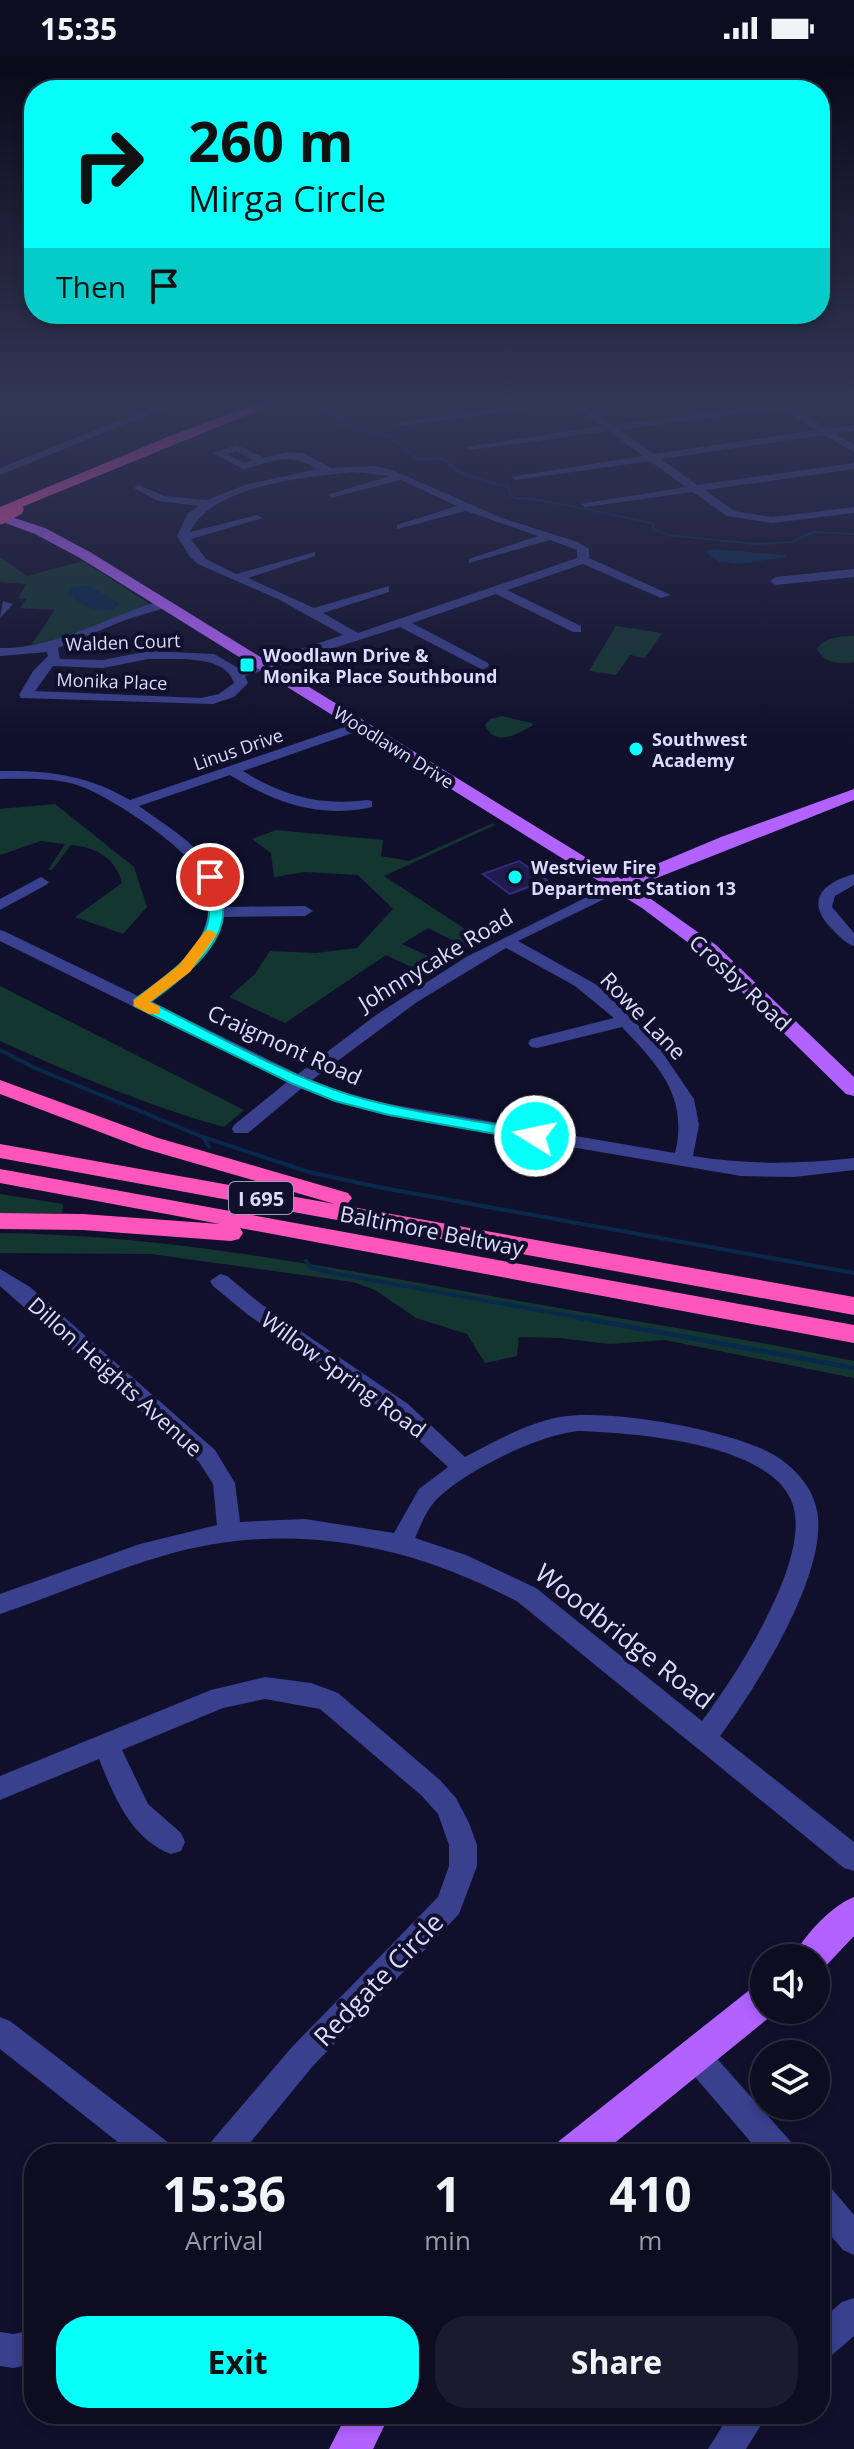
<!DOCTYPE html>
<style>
body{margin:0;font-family:"Open Sans",sans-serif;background:#1b1a2e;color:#f1f3f6;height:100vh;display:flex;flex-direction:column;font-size:30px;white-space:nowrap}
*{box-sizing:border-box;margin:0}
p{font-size:26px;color:#9a9ba5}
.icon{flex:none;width:44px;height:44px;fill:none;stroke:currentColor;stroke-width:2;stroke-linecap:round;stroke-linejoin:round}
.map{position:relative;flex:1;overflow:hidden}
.sheet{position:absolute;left:24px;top:2088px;width:806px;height:280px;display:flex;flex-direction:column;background:#0d0c21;border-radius:32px;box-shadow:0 4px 12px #0003,0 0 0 2px #2d2c3f}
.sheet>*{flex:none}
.top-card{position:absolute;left:24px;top:24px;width:806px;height:244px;border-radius:32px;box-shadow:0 4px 12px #0003,0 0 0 2px #2d2c3f;background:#07fffa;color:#111;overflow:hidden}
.tools{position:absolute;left:750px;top:1888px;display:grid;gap:16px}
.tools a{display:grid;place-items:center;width:80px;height:80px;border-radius:50%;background:#0d0c21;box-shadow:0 4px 12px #0003,0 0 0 2px #2d2c3f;font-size:40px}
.pin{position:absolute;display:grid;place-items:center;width:68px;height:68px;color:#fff;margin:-34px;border:4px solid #fff;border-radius:50%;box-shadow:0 2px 8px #0007}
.me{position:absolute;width:88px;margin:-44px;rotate:280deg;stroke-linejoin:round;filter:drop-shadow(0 0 6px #0008)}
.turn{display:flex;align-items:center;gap:28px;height:168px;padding:0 32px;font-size:36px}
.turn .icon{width:104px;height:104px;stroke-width:2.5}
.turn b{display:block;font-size:56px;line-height:68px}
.then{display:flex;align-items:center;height:76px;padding:0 32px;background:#0003;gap:16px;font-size:30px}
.eta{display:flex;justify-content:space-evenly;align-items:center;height:136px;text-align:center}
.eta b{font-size:48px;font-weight:700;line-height:56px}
.button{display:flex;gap:16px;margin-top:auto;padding:16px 32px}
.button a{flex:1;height:92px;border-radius:32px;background:#07fffa;color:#111;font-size:32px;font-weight:700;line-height:92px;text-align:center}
.button a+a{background:#1b1a2e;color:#f1f3f6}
.status{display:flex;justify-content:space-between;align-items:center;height:56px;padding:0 40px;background:#0d0c21;direction:ltr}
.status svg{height:22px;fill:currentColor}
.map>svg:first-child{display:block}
</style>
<div class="status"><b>15:35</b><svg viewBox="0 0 49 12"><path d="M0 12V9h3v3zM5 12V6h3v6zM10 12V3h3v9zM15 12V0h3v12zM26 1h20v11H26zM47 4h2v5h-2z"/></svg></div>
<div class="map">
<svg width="854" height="2393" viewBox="0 0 854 2393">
<rect width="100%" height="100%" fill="#11102c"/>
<!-- green -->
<g fill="#133631">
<path d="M0 501 27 520 83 505 150 548 69 583 30 591 55 554 20 552 26 543 18 542 27 528 0 526Z"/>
<path d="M616 570 662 577 645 602 630 599 616 619 589 615Z"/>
<path d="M854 580V606C839 608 825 608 817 593 825 581 841 580 854 580Z"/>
<path d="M502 660 532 667 533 669C518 678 495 692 485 669L490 663Z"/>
<path d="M55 748 134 811 147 851 123 878 75 861 122 827C116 802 96 791 71 789L52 814H48L65 788 41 785 0 799V753Z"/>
<path d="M493 767 495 769 384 820 482 884 468 892 428 872 402 888 443 907 426 918 386 899 285 967 229 941 255 918 270 895 316 897 357 892 393 853 358 819 305 816 274 821 271 797 252 783 276 774 383 784 381 800 409 805Z"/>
<path d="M0 930 244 1054 224 1071C147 1050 73 1018 0 985Z"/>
<path d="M0 1138 63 1148 62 1157H0Z"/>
<path d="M0 1177C165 1179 329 1211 491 1240 612 1262 734 1280 854 1305V1322L665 1284 610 1288 559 1282 519 1281 517 1300 485 1307 467 1278 416 1262 375 1234 353 1226 151 1198 0 1197Z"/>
</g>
<!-- water -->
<g fill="#09294c">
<path d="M714 493 785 499 786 501 739 508 720 506 709 499 707 496Z"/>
<path d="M90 530 119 547 118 550C98 561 84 549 67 538L71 531Z"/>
</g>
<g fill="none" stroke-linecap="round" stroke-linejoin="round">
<!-- stream-far2 -->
<path stroke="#09294c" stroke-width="2" d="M310 347 345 365 342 369 390 381 417 403 443 402C448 406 452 412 457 415 474 422 489 427 508 430L511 440 516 442C562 445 607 459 653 467V473L668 479 756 488 792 486 813 476 854 478"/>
<!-- stream-far1 -->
<g stroke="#09294c" stroke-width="4">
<path d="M0 994 35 1012 203 1081 209 1091"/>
<path d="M203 1081 309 1116 378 1131 854 1217"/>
<path d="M306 1205 310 1211 327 1216 588 1263"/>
</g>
<!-- stream -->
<path stroke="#09294c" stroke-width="5" d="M577 1261 854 1312"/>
</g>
<!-- building -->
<path fill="#1f1b4e" stroke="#322c7a" stroke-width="2" d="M519 805 547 824 510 838 483 818Z"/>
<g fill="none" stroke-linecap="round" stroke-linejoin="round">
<!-- minor -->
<g fill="#39408d" fill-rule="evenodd">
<path d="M163 347H177L0 419V412Z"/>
<path d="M540 347H569L400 370 395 367Z"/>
<path d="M571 347H582L613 369 773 347H799L791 350 828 373 854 369V375L836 378 854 389V396L824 379 661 403 697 429 854 407V413L705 434 734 455 772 461 854 451V457L772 467 727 460 693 436 585 451 580 448 686 431 650 405 516 424 511 421 643 400 609 375 471 394 466 391 602 370ZM779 352 816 374 654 398 620 374Z"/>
<path d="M237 389 264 402 288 396 303 397 331 412 374 410 392 414 502 462 578 486 589 493V502L671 539 661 542 583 508 507 534 581 570V576H573L496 538 412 567 488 607 489 610 483 614 400 571 245 620 248 627 234 641 213 648 21 642 19 639 33 615 48 600 47 596 0 600V592C59 593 108 559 164 544L168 545V551L125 564 58 592 60 603 103 604 148 595 214 598 240 613 343 579 278 543 198 508 190 501 177 480 188 457 199 450 158 445 134 432 139 429 164 440 207 444 245 429 318 413C288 396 275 405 243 413L213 397ZM236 395 253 404 244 407 227 398ZM354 416 390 420 330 438V442L401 424 457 450 397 469V473L466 455 538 480 469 503V507L550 484 577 494V502L358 577 323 557 389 536V530L314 552 248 522 315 500V496L236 518 206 503 191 483 263 462 257 459 190 476C212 429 307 421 354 416ZM148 603C173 604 225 597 234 627L219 638 201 642 35 635 53 610 103 612Z"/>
<path d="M854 513V521L776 529 770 525 776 521Z"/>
<path d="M3 545 13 548 0 562Z"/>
<path d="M359 666 364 667V673L243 715C283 740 320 750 367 744L372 745V751C320 763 273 746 230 719L139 750C172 774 226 804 224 851L305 850 313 855 305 860 223 861C213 898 182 924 152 946L298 1018 376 959 466 901 619 825 627 830 625 833 518 885 597 929 655 986 694 1043 699 1069 693 1100C748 1109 798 1108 854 1102V1114L794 1121 741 1120 389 1060 335 1046 302 1032 248 1077H234L232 1073 234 1069 287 1026 0 885V874L6 876 138 940C165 921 199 897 207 863 210 850 208 833 202 821 187 791 111 741 80 730 54 721 26 723 0 723V715C48 714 88 719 130 744ZM506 892 575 930 614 962 531 983 528 987 531 991 537 992 622 971C658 1009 689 1041 675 1097L389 1048 347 1038 312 1024 417 946Z"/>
<path d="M854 818V829L835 840 832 851 854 877V890C845 887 840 881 834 875 805 847 819 828 854 818Z"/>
<path d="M41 821 49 826 46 829 0 854V843Z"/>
<path d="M0 1213 30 1231 215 1394 235 1427 240 1466 305 1463 394 1477 419 1433 448 1411 392 1360 247 1258 213 1230 210 1225 220 1218 227 1220 261 1248 408 1348 465 1401C495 1385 527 1367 560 1361 608 1352 732 1374 774 1399 794 1411 813 1431 817 1455 829 1516 756 1632 720 1680L854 1786V1815L844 1812 518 1546C408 1487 288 1464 166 1499 110 1515 56 1539 0 1558V1538L140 1488 217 1469 213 1428 199 1406 0 1230ZM578 1375C634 1377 765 1386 791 1444 816 1499 734 1622 702 1665L536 1532 466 1499 415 1482C421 1469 426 1454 437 1443 465 1415 538 1379 578 1375Z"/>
<path d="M265 1621 311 1627 338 1637 440 1724 456 1742 469 1767 477 1789V1810L459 1858 312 2011 241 2098H206L210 2087 292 1991 438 1841 449 1810V1789L438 1758 422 1740 320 1653 265 1643 223 1652 122 1694 148 1748 181 1777 185 1786 181 1795 171 1798C131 1783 114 1740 99 1703L0 1744V1720L211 1634Z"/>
<path d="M0 1961 10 1965 169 2087 173 2098H133L0 1993Z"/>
<path d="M694 1983 704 1988 792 2087 796 2098H761L684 2008 679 1998 684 1988Z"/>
<path d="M820 2127 831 2132 854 2159V2199L843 2194 820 2167Z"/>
<path d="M854 2242V2280L832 2299 820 2304V2265L842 2246Z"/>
<path d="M34 2274V2308L13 2312 0 2310V2276L13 2278Z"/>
<path d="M730 2358H768L746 2393H708Z"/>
</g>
<!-- major -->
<g fill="#b262ff" fill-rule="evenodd">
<path d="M0 457 45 472 90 496 621 823 721 781 854 733V744L634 831 716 889 854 1021V1040L846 1038 702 897 642 852 80 502 35 478 0 465Z"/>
<path d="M854 1841V1880L822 1914 816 1916V1902H793C803 1880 831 1850 854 1841Z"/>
<path d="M764 1927V1954L776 1956 601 2098H553L559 2085 752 1932Z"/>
<path d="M347 2358H390L373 2393H329Z"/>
</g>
<!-- highway -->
<g fill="#ff56bb" fill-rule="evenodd">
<path d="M259 347H276L0 460V451L170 380Z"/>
<path d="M0 1024 158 1082 348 1137 352 1142 348 1147 341 1149 854 1241V1259L0 1102V1088L335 1148 142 1092 0 1038Z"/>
<path d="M0 1113 854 1269V1287L240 1172 243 1177 239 1183 231 1185 83 1174 0 1173V1157L83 1158 220 1168 0 1127Z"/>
</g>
<!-- highway-bridge -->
<path stroke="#ff56bb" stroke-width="13" d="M0 462 17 453"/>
</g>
<!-- sky -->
<linearGradient id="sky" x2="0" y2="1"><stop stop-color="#090918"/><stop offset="0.51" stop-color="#323756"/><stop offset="1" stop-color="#323756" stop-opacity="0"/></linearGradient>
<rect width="854" height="682" fill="url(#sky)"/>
<!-- route -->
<path fill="#07fffa" stroke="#05a6a2" stroke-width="2" d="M210 817 217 821C219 831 222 842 223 853 226 891 177 926 150 946 213 977 284 1019 350 1039 410 1057 473 1064 535 1075L544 1080 541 1084 535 1085 389 1059 335 1045 293 1028 134 950V944C162 923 211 893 209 853 208 842 205 831 203 821Z"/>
<!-- slow -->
<path fill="#f59e0b" d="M210 874 217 878 190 916 150 946 160 951V958H149L134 950V944L179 909 205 875Z"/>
<!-- markers -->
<g fill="#07fffa" stroke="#11102c" stroke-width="3">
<rect x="239" y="601" width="16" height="16" rx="4"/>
<circle cx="636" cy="693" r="8"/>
<circle cx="515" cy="821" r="8"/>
</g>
<g text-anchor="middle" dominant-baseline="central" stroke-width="8" stroke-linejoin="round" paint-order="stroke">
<!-- far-street labels -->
<g font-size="18" fill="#dbdbff" stroke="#11102c">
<text transform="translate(123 586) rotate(-2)">Walden Court</text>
<text transform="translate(112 625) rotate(2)">Monika Place</text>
<text transform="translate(394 691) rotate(32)">Woodlawn Drive</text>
<text transform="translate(238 693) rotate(-19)">Linus Drive</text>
</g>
<!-- far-poi labels -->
<g font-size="18" font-weight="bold" fill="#dbdbff" stroke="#11102c" text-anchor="start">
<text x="263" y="599">Woodlawn Drive &amp;<tspan x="263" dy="21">Monika Place Southbound</tspan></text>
<text x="652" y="683">Southwest<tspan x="652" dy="21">Academy</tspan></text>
<text x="531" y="811">Westview Fire<tspan x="531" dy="21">Department Station 13</tspan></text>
</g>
<!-- shield labels -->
<rect fill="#11102c" stroke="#9e9ec0" stroke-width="2" x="229" y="1126" width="64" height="32" rx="6"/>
<g font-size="20" font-weight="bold" fill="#dbdbff">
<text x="261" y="1142">I 695</text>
</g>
<!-- street labels -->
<g font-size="22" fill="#dbdbff" stroke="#11102c">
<text transform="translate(435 903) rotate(-31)">Johnnycake Road</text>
<text transform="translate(741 926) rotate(43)">Crosby Road</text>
<text transform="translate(644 959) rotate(46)">Rowe Lane</text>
<text transform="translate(285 988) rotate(24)">Craigmont Road</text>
<text transform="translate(432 1174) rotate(11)">Baltimore Beltway</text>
<text transform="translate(344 1318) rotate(36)">Willow Spring Road</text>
<text transform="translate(116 1320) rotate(42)">Dillon Heights Avenue</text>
</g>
<!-- near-street labels -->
<g font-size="26" fill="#dbdbff" stroke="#11102c">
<text transform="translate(625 1580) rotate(38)">Woodbridge Road</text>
<text transform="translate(378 1923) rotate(-46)">Redgate Circle</text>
</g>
</g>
</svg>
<div class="tools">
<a><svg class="icon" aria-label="sound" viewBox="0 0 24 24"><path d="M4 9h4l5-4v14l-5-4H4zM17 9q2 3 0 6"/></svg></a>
<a><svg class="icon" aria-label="layers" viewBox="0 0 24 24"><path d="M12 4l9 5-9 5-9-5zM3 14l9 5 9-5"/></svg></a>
</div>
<div class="pin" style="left:210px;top:821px;background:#d93025"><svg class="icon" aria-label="arrive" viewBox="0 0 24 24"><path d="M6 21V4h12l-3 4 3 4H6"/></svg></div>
<svg class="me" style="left:535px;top:1080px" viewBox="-20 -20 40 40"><circle r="17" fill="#07fffa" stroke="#fff" stroke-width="3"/><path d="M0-11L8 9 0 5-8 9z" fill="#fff"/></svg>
<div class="top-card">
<div class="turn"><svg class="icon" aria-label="right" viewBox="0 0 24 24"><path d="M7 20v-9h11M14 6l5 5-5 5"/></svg><div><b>260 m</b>Mirga Circle</div></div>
<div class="then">Then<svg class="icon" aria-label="arrive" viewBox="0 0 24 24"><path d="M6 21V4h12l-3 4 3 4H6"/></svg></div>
</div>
<section class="sheet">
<div class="eta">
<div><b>15:36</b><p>Arrival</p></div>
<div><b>1</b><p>min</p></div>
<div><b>410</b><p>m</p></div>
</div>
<div class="button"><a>Exit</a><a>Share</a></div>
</section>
</div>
